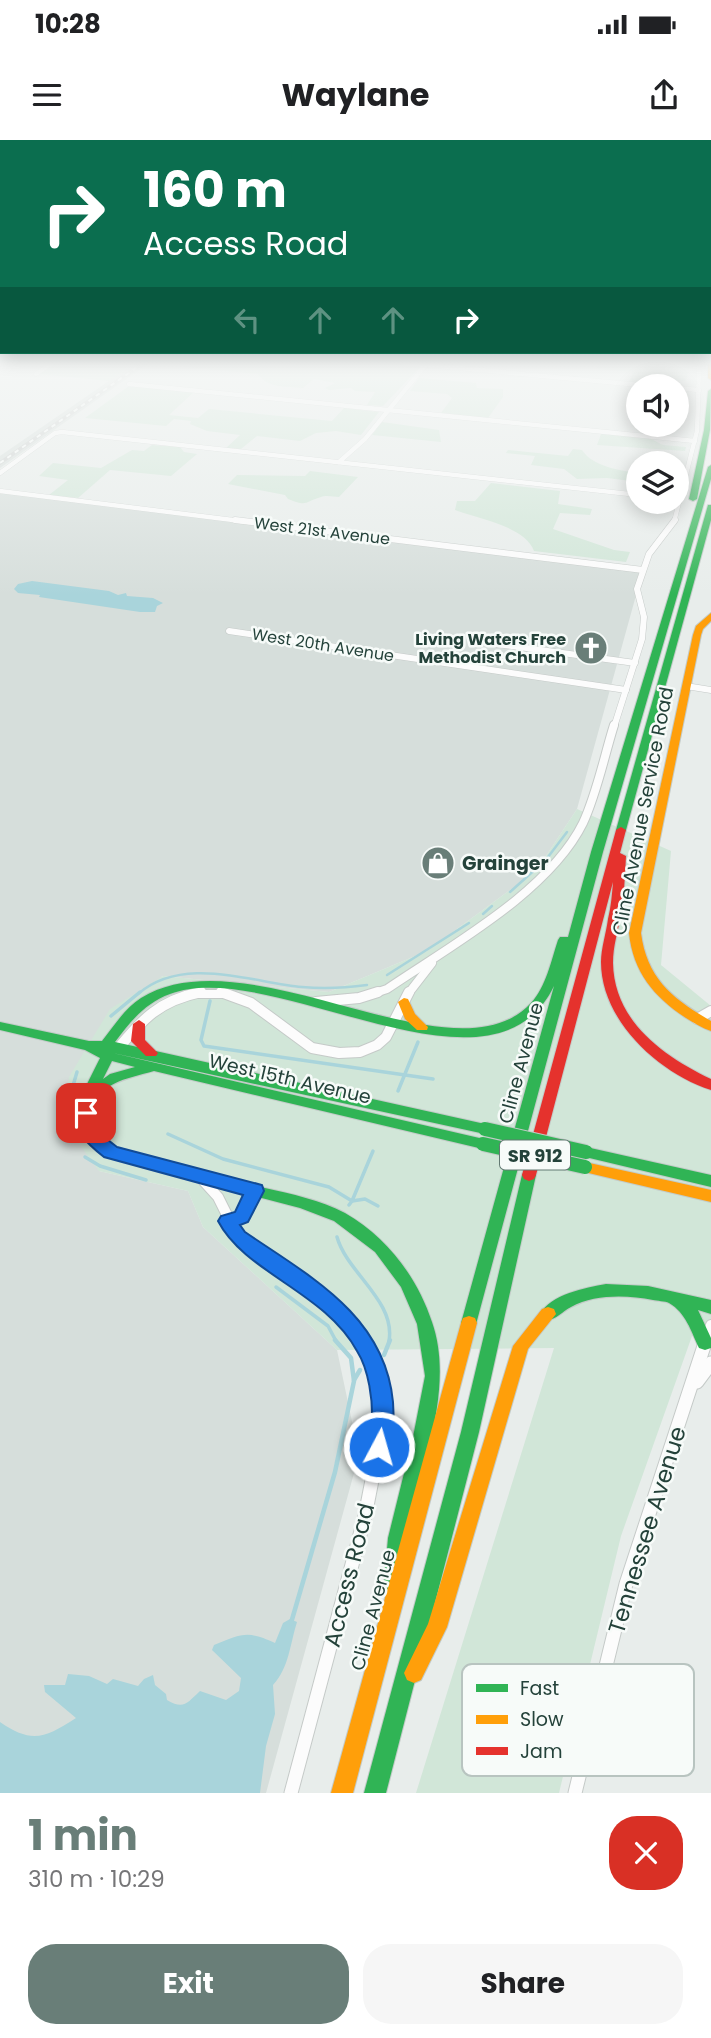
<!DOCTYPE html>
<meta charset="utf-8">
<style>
body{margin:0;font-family:Poppins,sans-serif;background:#f6f6f6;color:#202124;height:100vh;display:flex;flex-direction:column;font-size:26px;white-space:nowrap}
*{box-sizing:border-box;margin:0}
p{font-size:23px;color:#757577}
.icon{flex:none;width:38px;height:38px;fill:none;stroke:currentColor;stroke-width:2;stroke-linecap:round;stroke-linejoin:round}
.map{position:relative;height:1653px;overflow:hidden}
.side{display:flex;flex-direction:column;background:#fff;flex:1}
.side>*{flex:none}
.banner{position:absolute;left:0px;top:0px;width:712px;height:214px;box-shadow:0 4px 18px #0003;background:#0b6e4f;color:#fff;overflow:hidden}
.controls{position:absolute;left:626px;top:234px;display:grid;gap:14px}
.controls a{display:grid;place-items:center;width:63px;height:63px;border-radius:50%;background:#fff;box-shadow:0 4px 18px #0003;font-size:35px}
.pin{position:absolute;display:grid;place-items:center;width:60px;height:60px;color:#fff;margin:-30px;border-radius:14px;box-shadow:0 4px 10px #0006}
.me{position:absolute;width:77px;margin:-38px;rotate:6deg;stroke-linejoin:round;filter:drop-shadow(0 0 5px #0008)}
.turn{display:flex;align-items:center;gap:24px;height:147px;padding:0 28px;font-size:32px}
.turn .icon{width:91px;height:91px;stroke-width:2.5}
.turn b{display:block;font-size:49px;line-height:60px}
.lanes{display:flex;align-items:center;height:66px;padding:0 28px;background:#0003;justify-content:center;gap:35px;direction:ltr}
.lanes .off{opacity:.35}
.round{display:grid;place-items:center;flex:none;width:74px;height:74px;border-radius:28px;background:#f6f6f6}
.overview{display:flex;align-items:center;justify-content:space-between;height:119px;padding:0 28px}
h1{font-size:42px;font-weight:700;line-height:52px;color:#697e78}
.action{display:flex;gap:14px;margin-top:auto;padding:14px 28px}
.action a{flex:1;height:80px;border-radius:28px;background:#697e78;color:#fff;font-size:28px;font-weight:700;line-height:80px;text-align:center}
.action a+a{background:#f6f6f6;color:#202124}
.status{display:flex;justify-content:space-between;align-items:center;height:49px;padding:0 35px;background:#fff;direction:ltr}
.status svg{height:19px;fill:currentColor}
header{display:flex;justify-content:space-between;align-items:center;height:91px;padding:0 28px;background:#fff;font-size:32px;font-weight:700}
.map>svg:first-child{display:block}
</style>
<div class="status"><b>10:28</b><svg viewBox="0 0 49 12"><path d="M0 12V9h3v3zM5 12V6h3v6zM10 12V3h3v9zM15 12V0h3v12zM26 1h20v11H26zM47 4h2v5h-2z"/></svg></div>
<header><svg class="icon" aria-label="menu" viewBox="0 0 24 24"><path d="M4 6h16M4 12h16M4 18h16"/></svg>Waylane<svg class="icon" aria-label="share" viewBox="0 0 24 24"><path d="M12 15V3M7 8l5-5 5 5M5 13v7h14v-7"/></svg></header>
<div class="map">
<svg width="711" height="1653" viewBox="0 0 711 1653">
<rect width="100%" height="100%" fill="#e8edeb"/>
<!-- built -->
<g fill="#d6dedb">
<path d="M135 223H149L0 328V316Z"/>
<path d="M0 353 643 430 577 669 536 731 427 811 329 852 162 836 99 1031 188 1051 203 1087 337 1210 359 1315 266 1653H0Z"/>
</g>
<!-- green -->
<g fill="#d1e6d8">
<path d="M55 223H135L109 241 38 234Z"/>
<path d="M191 223H243L283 227 302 223H392L420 227 383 266 367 265 375 252 355 251 351 248 329 250 325 248 335 243 314 239 303 248C287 246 268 249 258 234L185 227Z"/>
<path d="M599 223H688L690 224 686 241 661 239 659 245 629 242 633 232 599 229 597 228Z"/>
<path d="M419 238 476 243 477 248 503 249V257L488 278 441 273 452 258 447 254 410 251Z"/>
<path d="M129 246 194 252 169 275 198 278 209 269 332 281 344 268 379 272 361 295 336 291 316 293 300 301 257 296 241 309 226 308 240 295 207 291 190 284 191 281 174 279 166 286 85 278Z"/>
<path d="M382 282 439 290 441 302 372 295Z"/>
<path d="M601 294 649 298 663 305 686 307 685 311 597 305Z"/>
<path d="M152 305 180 307 184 312 197 314 171 336 110 330 78 358 49 355 68 340 39 336 53 323 101 328 132 310 144 311Z"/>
<path d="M573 309 582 310C592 326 620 331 639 333V342L607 338 577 339 564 329 531 325 535 316 506 313 508 310 568 316Z"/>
<path d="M310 331 358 337 339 357C334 357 326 355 321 357 304 362 308 367 288 359L285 355 228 344 237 335 305 336Z"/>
<path d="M491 343 560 351 558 364 592 369 590 375 560 373 553 389 614 410 630 412 626 422 534 411C525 386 478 379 455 370L457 361H475Z"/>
<path d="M577 669 671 711 661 825 711 866V1200L692 1196 621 1396 559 1653H416L554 1208 337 1210 203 1087 188 1051 99 1031 63 982 69 937 110 869 163 836 329 852 427 811 536 731Z"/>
</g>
<!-- water -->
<g fill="#a9d4db">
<path d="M32 441 109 451 118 455 126 453 127 456 153 458 163 463 157 466 155 472H140L39 457 40 455 18 453 14 449 18 444Z"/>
<path d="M290 1479 297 1482C290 1504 289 1528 273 1545L275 1574 266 1606 260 1653H0V1582C32 1604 45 1598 76 1578L45 1552 44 1545H65L68 1534 89 1536 107 1544 113 1539 138 1546 144 1539 153 1535 155 1545 166 1554 167 1560C184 1570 187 1563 200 1551L226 1560 239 1551 241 1538 212 1510 214 1505C242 1494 247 1490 275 1503L283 1483Z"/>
</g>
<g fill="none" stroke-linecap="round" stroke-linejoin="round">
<!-- stream-far2 -->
<g stroke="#a9d4db" stroke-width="2.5">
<path d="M548 717 567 692"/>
<path d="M510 752 539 726"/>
<path d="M483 774 492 766"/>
<path d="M387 835 469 783"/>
<path d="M138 854C183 815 250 842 302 847 324 849 345 848 367 845"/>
</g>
<!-- stream-far1 -->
<g stroke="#a9d4db" stroke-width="3.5">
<path d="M210 861 201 900 204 906 433 939"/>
<path d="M111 876 140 852"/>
<path d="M398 951 418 902"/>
<path d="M168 994 223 1019 329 1047 352 1061 349 1065"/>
<path d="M70 999 65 973 77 932"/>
<path d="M85 1017 100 1026 146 1040"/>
<path d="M352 1061 373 1011"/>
<path d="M352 1061 365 1059 378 1066"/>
<path d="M337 1097C347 1133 396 1161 389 1201"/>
<path d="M276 1147 328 1186 336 1201"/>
</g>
<!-- stream -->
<g stroke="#a9d4db" stroke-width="4.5">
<path d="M384 1215 390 1200"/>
<path d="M354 1240 360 1230"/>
<path d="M291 1483 335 1332 354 1241 351 1218 335 1200"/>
</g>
<defs>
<g id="street-far4">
<path d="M405 223 661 247"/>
<path d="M36 234 52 223"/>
<path d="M129 244 695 301"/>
<path d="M677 248 699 250"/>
<path d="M339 322 365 299 427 223"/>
<path d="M0 333 55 293 62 292 639 355"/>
<path d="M0 351 249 382"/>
<path d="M674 382 697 291 699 229"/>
</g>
<g id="street-far3">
<path d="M235 380 643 430"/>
<path d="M229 491 626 550"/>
<path d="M497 504 635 523"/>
<path d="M686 546 711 550"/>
<path d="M614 587 642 499 644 477 637 449 649 414 675 380"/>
</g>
<g id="street-far2">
<path d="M193 854H226"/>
<path d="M372 854 387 849C450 806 549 752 583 683 597 653 604 617 614 585"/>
<path d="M408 854 432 823"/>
</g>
<g id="street-far1">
<path d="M221 852 251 863 312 908 339 913 360 912 377 905 386 897 409 852"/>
<path d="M316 862 359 858 378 852"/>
<path d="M697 879 711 871"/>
<path d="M116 911C143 879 158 861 201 852"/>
<path d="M198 1035 218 1057 238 1097 314 1150 343 1176 363 1201"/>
<path d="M228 1081 241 1077 255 1051"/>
<path d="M706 1201 711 1185"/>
</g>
<g id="street">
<path d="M697 1242 711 1223"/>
<path d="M291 1653 365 1376 383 1284 380 1246 367 1207 361 1200"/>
<path d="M575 1653 626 1444 706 1200"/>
</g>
<g id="fast">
<path d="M711 249 710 290 697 359 693 361 689 359 704 290 708 251Z"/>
<path d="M711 325V339L603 712 475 1188 469 1190 463 1188 461 1183 554 846C492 975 272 815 170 854 145 863 130 882 115 902L485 984 490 985 492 989 490 993 485 994 113 913 488 1000 490 1004 488 1008 483 1009 154 931C127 939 94 942 92 977 92 988 98 997 107 1002 131 1017 161 1020 188 1027 214 1033 239 1041 265 1048 291 1054 321 1060 345 1073 387 1097 417 1137 432 1182 455 1247 421 1330 407 1395 404 1410 404 1426 402 1442L400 1449 393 1451 386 1449 384 1442 388 1398 413 1297 425 1236 417 1184 401 1147 375 1112 334 1081 300 1068 138 1026 111 1017 95 1009 85 998 78 982 81 956 100 918 85 910 0 890V882L89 901H102C114 886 125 868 141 858 249 792 454 946 531 863 546 847 551 821 558 800L560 797H568L591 712 708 327ZM112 921 135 927 110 934 103 939Z"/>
<path d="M708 365H711V380L626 690 625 692H617L616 690Z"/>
<path d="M586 1007 711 1035V1047L581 1016 579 1012 581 1008Z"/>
<path d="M529 1029 534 1031 536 1035 479 1292 386 1653H364L461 1292 522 1035 524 1031Z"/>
<path d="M606 1144 648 1146 711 1160V1174L698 1170 711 1198V1208L705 1210 699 1208C691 1191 686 1173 669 1163 665 1161 657 1161 653 1160 627 1155 595 1154 571 1167 561 1172 554 1183 542 1179L540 1174C551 1154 585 1148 606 1144Z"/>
</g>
<g id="slow">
<path d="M711 223V240L708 238V224Z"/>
<path d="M711 473V481L703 489 701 495 641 793C647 839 673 859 711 881V891C702 888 694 883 686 878 654 857 633 832 629 793L693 495 696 486Z"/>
<path d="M404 858 408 859 415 874 428 887 427 890H417L405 879 398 862Z"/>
<path d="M585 1022 711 1050V1062L580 1031 578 1027 580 1023Z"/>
<path d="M548 1167 554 1169 556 1174 528 1209 447 1487 421 1540 414 1543 407 1540 404 1533 428 1484 513 1206 542 1169Z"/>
<path d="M469 1176 475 1178 477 1183 353 1653H331L461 1183 463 1178Z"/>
</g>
<g id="jam">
<path d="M621 687 626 690 620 713 626 716C625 736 624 756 621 775 618 791 613 806 613 823 614 881 663 916 711 939V950C658 933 601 880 601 822 601 808 606 794 608 779 611 767 612 754 613 742L536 1035 534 1039 529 1041 524 1039 522 1035 616 690Z"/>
<path d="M139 880 145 884V900L158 913 156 916H146L131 901 133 884Z"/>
</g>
</defs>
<!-- street-far4 casing -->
<use href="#street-far4" stroke="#c5cac8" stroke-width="5"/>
<!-- street-far3 casing -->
<use href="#street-far3" stroke="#c5cac8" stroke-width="7"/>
<!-- street-far2 casing -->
<use href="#street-far2" stroke="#c5cac8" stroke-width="10"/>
<!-- street-far1 casing -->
<use href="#street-far1" stroke="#c5cac8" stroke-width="12"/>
<!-- street casing -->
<use href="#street" stroke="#c5cac8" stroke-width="15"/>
<!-- fast casing -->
<use href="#fast" stroke="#c3cbc8" stroke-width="2"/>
<!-- slow casing -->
<use href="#slow" stroke="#c3cbc8" stroke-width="2"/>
<!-- jam casing -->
<use href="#jam" stroke="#c3cbc8" stroke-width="2"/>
<!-- street-far4 -->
<use href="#street-far4" stroke="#fcfcfc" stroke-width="4.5"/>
<!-- street-far3 -->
<use href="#street-far3" stroke="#fcfcfc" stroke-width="6"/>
<!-- street-far2 -->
<use href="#street-far2" stroke="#fcfcfc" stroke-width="8"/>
<!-- street-far1 -->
<use href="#street-far1" stroke="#fcfcfc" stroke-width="10"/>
<!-- street -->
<use href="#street" stroke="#fcfcfc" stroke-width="13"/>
<!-- fast -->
<use href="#fast" fill="#30b455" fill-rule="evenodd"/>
<!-- slow -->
<use href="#slow" fill="#ff9f0a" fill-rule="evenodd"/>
<!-- jam -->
<use href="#jam" fill="#e5322d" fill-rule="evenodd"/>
<defs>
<path id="rail" d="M0 323 143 223"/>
</defs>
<!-- rail casing -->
<use href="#rail" stroke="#c9cdcc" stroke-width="3.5"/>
<!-- rail -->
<use href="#rail" stroke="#f7fbf9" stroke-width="2" stroke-dasharray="4.5" stroke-linecap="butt"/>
<defs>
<g id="fast-bridge">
<path d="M485 989 586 1012"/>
<path d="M483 1004 585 1027"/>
</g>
</defs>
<!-- fast-bridge casing -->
<use href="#fast-bridge" stroke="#c3cbc8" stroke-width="16" stroke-linecap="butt"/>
<!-- fast-bridge -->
<use href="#fast-bridge" stroke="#30b455" stroke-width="14"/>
</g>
<!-- sky -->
<linearGradient id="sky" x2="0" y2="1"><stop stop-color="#8fc1e3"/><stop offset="0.49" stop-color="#f5f7f6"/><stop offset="1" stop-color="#f5f7f6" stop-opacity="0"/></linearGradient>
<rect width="711" height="455" fill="url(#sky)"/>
<!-- route -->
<path fill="#1a73e8" stroke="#114b97" stroke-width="2" d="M86 967 92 969C103 991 91 988 117 1007L262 1045 264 1051 248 1082 240 1085 245 1092C309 1136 385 1175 393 1262 394 1280 395 1297 387 1314L379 1317 371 1314C366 1303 372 1295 372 1283 373 1261 369 1230 357 1211 325 1152 245 1133 218 1081L221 1076 235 1072 243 1055 104 1017C90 1006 69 989 79 969Z"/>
<!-- icons -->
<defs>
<symbol id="church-disc" viewBox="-11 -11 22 22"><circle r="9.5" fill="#697e78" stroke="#f7fbf9"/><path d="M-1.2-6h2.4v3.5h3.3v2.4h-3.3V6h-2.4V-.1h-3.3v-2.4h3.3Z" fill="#fff"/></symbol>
<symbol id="shop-disc" viewBox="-11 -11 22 22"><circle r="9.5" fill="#697e78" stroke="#f7fbf9"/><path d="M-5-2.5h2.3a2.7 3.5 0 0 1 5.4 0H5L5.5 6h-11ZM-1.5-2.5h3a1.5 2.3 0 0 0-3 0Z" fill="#fff"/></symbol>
</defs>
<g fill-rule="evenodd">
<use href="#church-disc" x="572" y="489" width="38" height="38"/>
<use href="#shop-disc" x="419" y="704" width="38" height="38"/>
</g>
<g text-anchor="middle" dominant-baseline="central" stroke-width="5" stroke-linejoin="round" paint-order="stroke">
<!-- far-street labels -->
<g font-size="16" fill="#24423a" stroke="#f7fbf9">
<text transform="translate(322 391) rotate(7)">West 21st Avenue</text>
<text transform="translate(323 505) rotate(9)">West 20th Avenue</text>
</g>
<!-- far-poi labels -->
<g font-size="16" font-weight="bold" fill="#24423a" stroke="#f7fbf9" text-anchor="end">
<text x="566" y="499">Living Waters Free<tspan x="566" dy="18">Methodist Church</tspan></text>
</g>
<!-- shield labels -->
<rect fill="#f7fbf9" stroke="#637a73" stroke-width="2" x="500" y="1000.5" width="70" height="29" rx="5"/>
<g font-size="18" font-weight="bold" fill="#24423a">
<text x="535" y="1015">SR 912</text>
</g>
<!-- street labels -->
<g font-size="19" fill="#24423a" stroke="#f7fbf9">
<text transform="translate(643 671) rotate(-79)">Cline Avenue Service Road</text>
<text transform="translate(521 923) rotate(-75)">Cline Avenue</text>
<text transform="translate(290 939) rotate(13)">West 15th Avenue</text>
<text transform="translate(373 1470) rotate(-75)">Cline Avenue</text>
</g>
<!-- poi labels -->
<g font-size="19" font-weight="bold" fill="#24423a" stroke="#f7fbf9" text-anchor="start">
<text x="462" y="723">Grainger</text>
</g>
<!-- near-street labels -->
<g font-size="23" fill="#24423a" stroke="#f7fbf9">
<text transform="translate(647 1390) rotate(-73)">Tennessee Avenue</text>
<text transform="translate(349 1435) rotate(-76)">Access Road</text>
</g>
</g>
<!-- legend -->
<rect x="462" y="1524" width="232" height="112" rx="10" fill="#f7fbf9" stroke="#b8c4c0" stroke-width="2"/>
<rect x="476" y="1544" width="32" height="8" fill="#30b455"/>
<rect x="476" y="1575" width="32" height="9" fill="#ff9f0a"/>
<rect x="476" y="1607" width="32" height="8" fill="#e5322d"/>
<g font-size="19" fill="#24423a">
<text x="520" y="1555">Fast</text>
<text x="520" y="1586">Slow</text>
<text x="520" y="1618">Jam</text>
</g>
</svg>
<div class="controls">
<a><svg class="icon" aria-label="sound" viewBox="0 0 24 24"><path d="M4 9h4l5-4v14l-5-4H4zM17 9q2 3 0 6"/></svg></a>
<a><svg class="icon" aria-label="layers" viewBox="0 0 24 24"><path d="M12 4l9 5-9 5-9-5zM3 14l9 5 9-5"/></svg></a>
</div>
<div class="pin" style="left:86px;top:973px;background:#d93025"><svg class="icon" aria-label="arrive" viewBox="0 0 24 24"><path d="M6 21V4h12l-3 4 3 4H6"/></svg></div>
<svg class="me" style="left:379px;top:1307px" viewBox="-20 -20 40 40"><circle r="17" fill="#1a73e8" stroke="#fff" stroke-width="3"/><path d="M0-11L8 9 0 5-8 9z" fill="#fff"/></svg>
<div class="banner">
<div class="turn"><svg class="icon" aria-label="right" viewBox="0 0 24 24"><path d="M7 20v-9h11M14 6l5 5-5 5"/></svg><div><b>160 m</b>Access Road</div></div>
<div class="lanes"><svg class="icon off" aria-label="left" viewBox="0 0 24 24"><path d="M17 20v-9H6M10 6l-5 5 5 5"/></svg><svg class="icon off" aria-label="ahead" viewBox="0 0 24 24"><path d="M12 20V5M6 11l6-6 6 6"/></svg><svg class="icon off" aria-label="ahead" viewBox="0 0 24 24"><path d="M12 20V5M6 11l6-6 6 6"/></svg><svg class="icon" aria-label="right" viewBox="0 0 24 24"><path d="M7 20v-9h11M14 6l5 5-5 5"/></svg></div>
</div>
</div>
<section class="side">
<div class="overview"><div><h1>1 min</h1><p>310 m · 10:29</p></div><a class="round" style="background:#d93025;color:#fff"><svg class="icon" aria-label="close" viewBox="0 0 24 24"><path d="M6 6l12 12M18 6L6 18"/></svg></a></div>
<div class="action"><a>Exit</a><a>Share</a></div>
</section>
